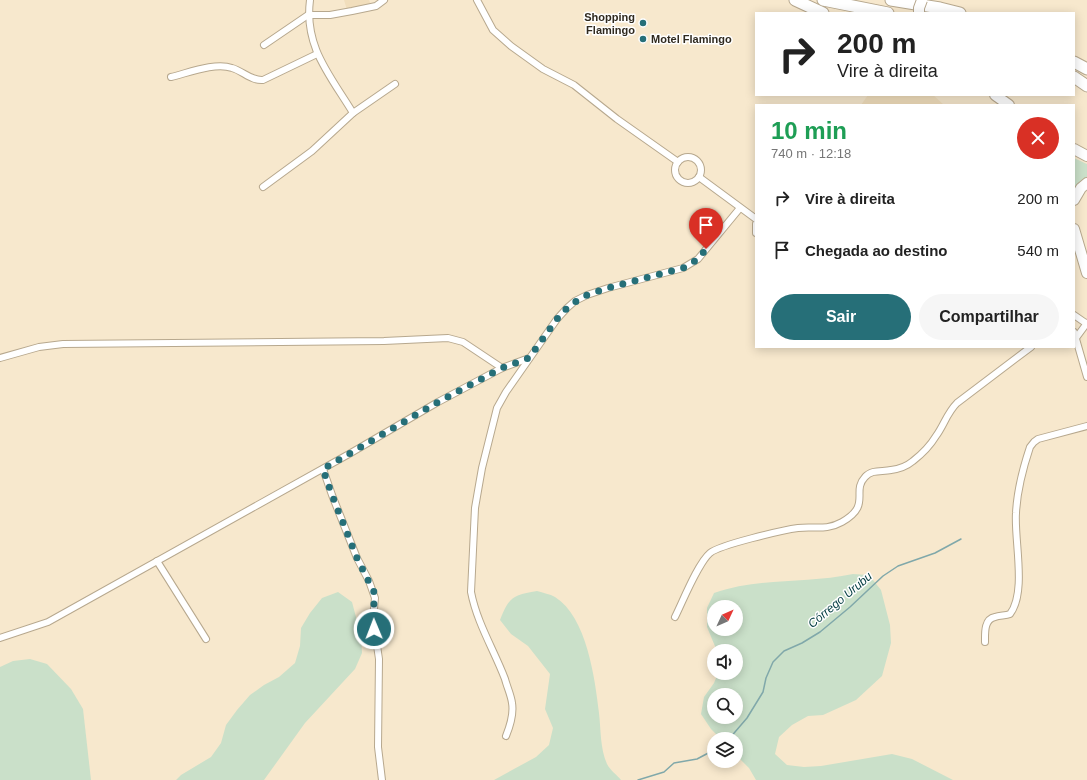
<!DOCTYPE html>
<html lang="pt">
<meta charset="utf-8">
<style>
body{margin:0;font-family:Helvetica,sans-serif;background:#f6f6f6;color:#222;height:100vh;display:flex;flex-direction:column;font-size:15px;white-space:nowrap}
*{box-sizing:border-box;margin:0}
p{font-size:13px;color:#767676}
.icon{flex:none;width:22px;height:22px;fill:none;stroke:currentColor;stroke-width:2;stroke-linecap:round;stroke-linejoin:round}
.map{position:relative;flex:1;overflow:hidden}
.panel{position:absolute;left:755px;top:104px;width:320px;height:244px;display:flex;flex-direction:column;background:#fff;border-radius:0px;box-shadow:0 2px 10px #0003}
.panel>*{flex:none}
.guide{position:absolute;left:755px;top:12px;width:320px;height:84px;border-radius:0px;box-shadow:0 2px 10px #0003;background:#fff;color:#222;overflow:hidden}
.needle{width:26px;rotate:46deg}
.fabs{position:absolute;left:707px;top:600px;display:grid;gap:8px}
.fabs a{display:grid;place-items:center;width:36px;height:36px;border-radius:50%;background:#fff;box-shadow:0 2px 10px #0003;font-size:20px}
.pin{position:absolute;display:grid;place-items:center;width:34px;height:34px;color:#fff;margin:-41px -17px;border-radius:50% 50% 50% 0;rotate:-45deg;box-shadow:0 0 4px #0007}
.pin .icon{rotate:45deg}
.me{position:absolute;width:44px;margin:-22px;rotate:359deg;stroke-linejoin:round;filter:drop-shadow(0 0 3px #0008)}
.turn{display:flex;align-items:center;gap:14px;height:84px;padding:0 16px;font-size:18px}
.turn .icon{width:52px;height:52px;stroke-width:2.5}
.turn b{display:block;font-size:28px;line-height:34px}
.round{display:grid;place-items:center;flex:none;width:42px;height:42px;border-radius:21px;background:#f6f6f6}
.headline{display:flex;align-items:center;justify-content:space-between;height:68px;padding:0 16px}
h1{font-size:24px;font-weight:800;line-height:30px;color:#1e9e55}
.button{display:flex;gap:8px;margin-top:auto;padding:8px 16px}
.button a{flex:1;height:46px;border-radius:24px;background:#266f78;color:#fff;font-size:16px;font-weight:800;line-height:46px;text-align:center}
.button a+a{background:#f6f6f6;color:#222}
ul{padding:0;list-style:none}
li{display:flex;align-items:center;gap:12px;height:52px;padding:0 16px}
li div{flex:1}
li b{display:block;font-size:15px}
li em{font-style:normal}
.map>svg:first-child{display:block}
</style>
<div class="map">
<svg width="1087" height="780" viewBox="0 0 1087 780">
<rect width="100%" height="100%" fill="#f7e8cd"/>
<!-- built -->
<g fill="#f1debc">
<path d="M344 0H369L371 5 347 10Z"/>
<path d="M868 95H933L944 105H861Z"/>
</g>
<!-- green -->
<g fill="#cae0c9" fill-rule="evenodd">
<path d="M1074 158 1087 164V177L1081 181 1074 189Z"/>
<path d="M853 574 869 575 881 590 890 625 891 643 882 676 856 700 823 715 808 716 792 725 779 737 775 754 787 765 804 767 821 766 892 754 912 759 953 780H756L749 768 736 755V739H721L711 729 701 714 704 697 714 683 718 673H736V651H717L707 627V608L714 593C759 577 807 584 853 574ZM714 607H736V629H714ZM714 695H736V717H714Z"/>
<path d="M537 591C543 593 550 594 555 597 587 617 595 679 599 713 601 730 600 748 607 764 610 770 617 775 621 780H494L536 757 549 745 553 728 545 709 550 674 528 646 511 634 500 620C509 597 513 595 537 591Z"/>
<path d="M338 592 352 602 361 636 362 653 355 669 305 723 264 780H176L181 775 211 757 221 743 226 725 237 710 250 695 264 685 279 677 295 663 300 646 301 628 310 613 322 598Z"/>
<path d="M30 659 47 664 71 689 83 709 91 780H0V667L13 661Z"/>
</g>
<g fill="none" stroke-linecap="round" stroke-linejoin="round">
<!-- stream -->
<g stroke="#80a8aa" stroke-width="1.5">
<path d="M729 739 747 718 763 692 766 678 773 662 784 651 802 643 820 632 850 607 883 576 898 566 935 553 961 539"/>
<path d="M638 780 664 772 674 763 697 759 714 750"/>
</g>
<defs>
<g id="street">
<path d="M310 0C304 47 330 75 353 113"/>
<path d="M477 0 493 30 511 46 543 69 574 85 617 119 678 162"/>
<path d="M264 45 308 15H330L352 11 376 6 384 0"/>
<path d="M171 77C188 73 215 62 232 68 243 71 251 81 263 80L317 54"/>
<circle cx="688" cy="170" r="13"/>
<path d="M699 177 756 219"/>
<path d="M263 187 312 151 353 113 395 84"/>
<path d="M756 224V233"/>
<path d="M1074 315 1087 324"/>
<path d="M1074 332 1087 377"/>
<path d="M1076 338 1087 323"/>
<path d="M0 358 39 347 63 344 384 341 448 338 463 342 502 368"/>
<path d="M323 469 332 495 357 558 369 581 375 598 373 619 379 659 378 747 382 780"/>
<path d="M157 561 206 639"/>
<path d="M675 617C683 601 698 563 710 553 719 545 783 530 798 528 814 526 826 531 842 522 872 505 851 492 865 477 872 469 882 472 891 470 899 469 907 466 913 461 922 454 930 446 936 436 944 425 947 413 957 403L1031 347"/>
<path d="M0 638 48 622 349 454 438 402 502 368 529 358"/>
<path d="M985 642C985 633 984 619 995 617 1000 615 1005 616 1010 614 1027 592 1014 540 1016 513 1017 492 1023 468 1030 447L1034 442 1038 439 1087 426"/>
<path d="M506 736C510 726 514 714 512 703 511 695 507 687 505 679 494 650 477 623 471 592L475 508 479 485 482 468 497 408 506 392 557 319 567 308 575 301 587 295 608 288 683 268 698 259 740 208"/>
</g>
<g id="primary">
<path d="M995 95 1009 105"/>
<path d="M1074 149 1087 156"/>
<path d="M1074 200 1081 188 1087 183"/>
<path d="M1074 229 1087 273"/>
</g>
<g id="highway">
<path d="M795 0 823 13"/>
<path d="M823 0 888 13"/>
<path d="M891 0 940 8 960 13"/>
<path d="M1074 62 1087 69"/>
<path d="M1074 77 1087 86"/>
</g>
</defs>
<!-- street casing -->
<use href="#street" stroke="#b7a88e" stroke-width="8"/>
<!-- primary casing -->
<use href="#primary" stroke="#b7a88e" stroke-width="12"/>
<!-- highway casing -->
<use href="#highway" stroke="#b7a88e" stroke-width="13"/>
<!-- street -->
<use href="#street" stroke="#fff" stroke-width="6"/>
<!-- primary -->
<use href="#primary" stroke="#fff" stroke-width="10"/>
<!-- highway -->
<use href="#highway" stroke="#fff" stroke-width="11"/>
<defs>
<path id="primary-bridge" d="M919 13V8L922 0"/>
</defs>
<!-- primary-bridge casing -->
<use href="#primary-bridge" stroke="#b7a88e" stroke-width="12" stroke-linecap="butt"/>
<!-- primary-bridge -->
<use href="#primary-bridge" stroke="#fff" stroke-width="10"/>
</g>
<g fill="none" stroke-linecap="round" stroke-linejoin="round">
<!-- route -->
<path stroke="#266f78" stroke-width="7" stroke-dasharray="0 12.6" d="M374 629 373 609 375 598 374 592 357 558 332 495 323 469 438 402 502 368 529 358 557 319 567 308 575 302 587 295 608 288 683 268 698 259 706 249"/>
</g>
<!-- markers -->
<g fill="#266f78" stroke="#fff" stroke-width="1.5">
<circle cx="643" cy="23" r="4"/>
<circle cx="643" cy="39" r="4"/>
</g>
<g text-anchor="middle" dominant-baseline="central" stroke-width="3" stroke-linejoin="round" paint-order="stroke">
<!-- poi labels -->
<g font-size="11" font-weight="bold" fill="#302a1f" stroke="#fff" text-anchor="end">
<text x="635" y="17">Shopping<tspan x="635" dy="13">Flamingo</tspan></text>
<text x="651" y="39" text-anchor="start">Motel Flamingo</text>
</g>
<!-- water labels -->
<g font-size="12" font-style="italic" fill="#023c41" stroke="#fff">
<text transform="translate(840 600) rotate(-40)">Córrego Urubu</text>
</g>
</g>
</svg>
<div class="fabs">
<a><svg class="needle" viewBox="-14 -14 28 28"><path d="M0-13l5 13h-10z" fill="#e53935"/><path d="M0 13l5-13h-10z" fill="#767676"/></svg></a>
<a><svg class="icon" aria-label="sound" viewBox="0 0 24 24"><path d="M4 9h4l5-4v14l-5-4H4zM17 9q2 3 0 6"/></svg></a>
<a><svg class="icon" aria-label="search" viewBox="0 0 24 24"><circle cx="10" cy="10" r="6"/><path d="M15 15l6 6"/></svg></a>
<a><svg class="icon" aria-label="layers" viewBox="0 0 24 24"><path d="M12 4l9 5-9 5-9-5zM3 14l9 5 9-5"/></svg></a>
</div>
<div class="pin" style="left:706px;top:249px;background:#d93025"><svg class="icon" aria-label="arrive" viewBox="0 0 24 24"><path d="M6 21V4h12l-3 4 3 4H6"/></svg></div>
<svg class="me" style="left:374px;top:629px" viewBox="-20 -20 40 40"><circle r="17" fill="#266f78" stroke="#fff" stroke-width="3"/><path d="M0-11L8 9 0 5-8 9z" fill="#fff"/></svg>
<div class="guide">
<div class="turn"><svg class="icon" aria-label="right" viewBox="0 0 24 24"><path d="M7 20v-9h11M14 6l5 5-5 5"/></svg><div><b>200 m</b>Vire à direita</div></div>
</div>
<section class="panel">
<div class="headline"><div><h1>10 min</h1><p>740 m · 12:18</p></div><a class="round" style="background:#d93025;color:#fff"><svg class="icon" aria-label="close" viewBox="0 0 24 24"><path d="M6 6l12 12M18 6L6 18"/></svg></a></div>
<ul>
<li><svg class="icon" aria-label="right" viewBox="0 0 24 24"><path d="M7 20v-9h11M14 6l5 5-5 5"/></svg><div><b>Vire à direita</b></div><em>200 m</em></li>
<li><svg class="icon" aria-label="arrive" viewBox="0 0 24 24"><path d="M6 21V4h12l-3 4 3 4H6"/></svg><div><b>Chegada ao destino</b></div><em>540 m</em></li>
</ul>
<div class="button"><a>Sair</a><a>Compartilhar</a></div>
</section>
</div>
